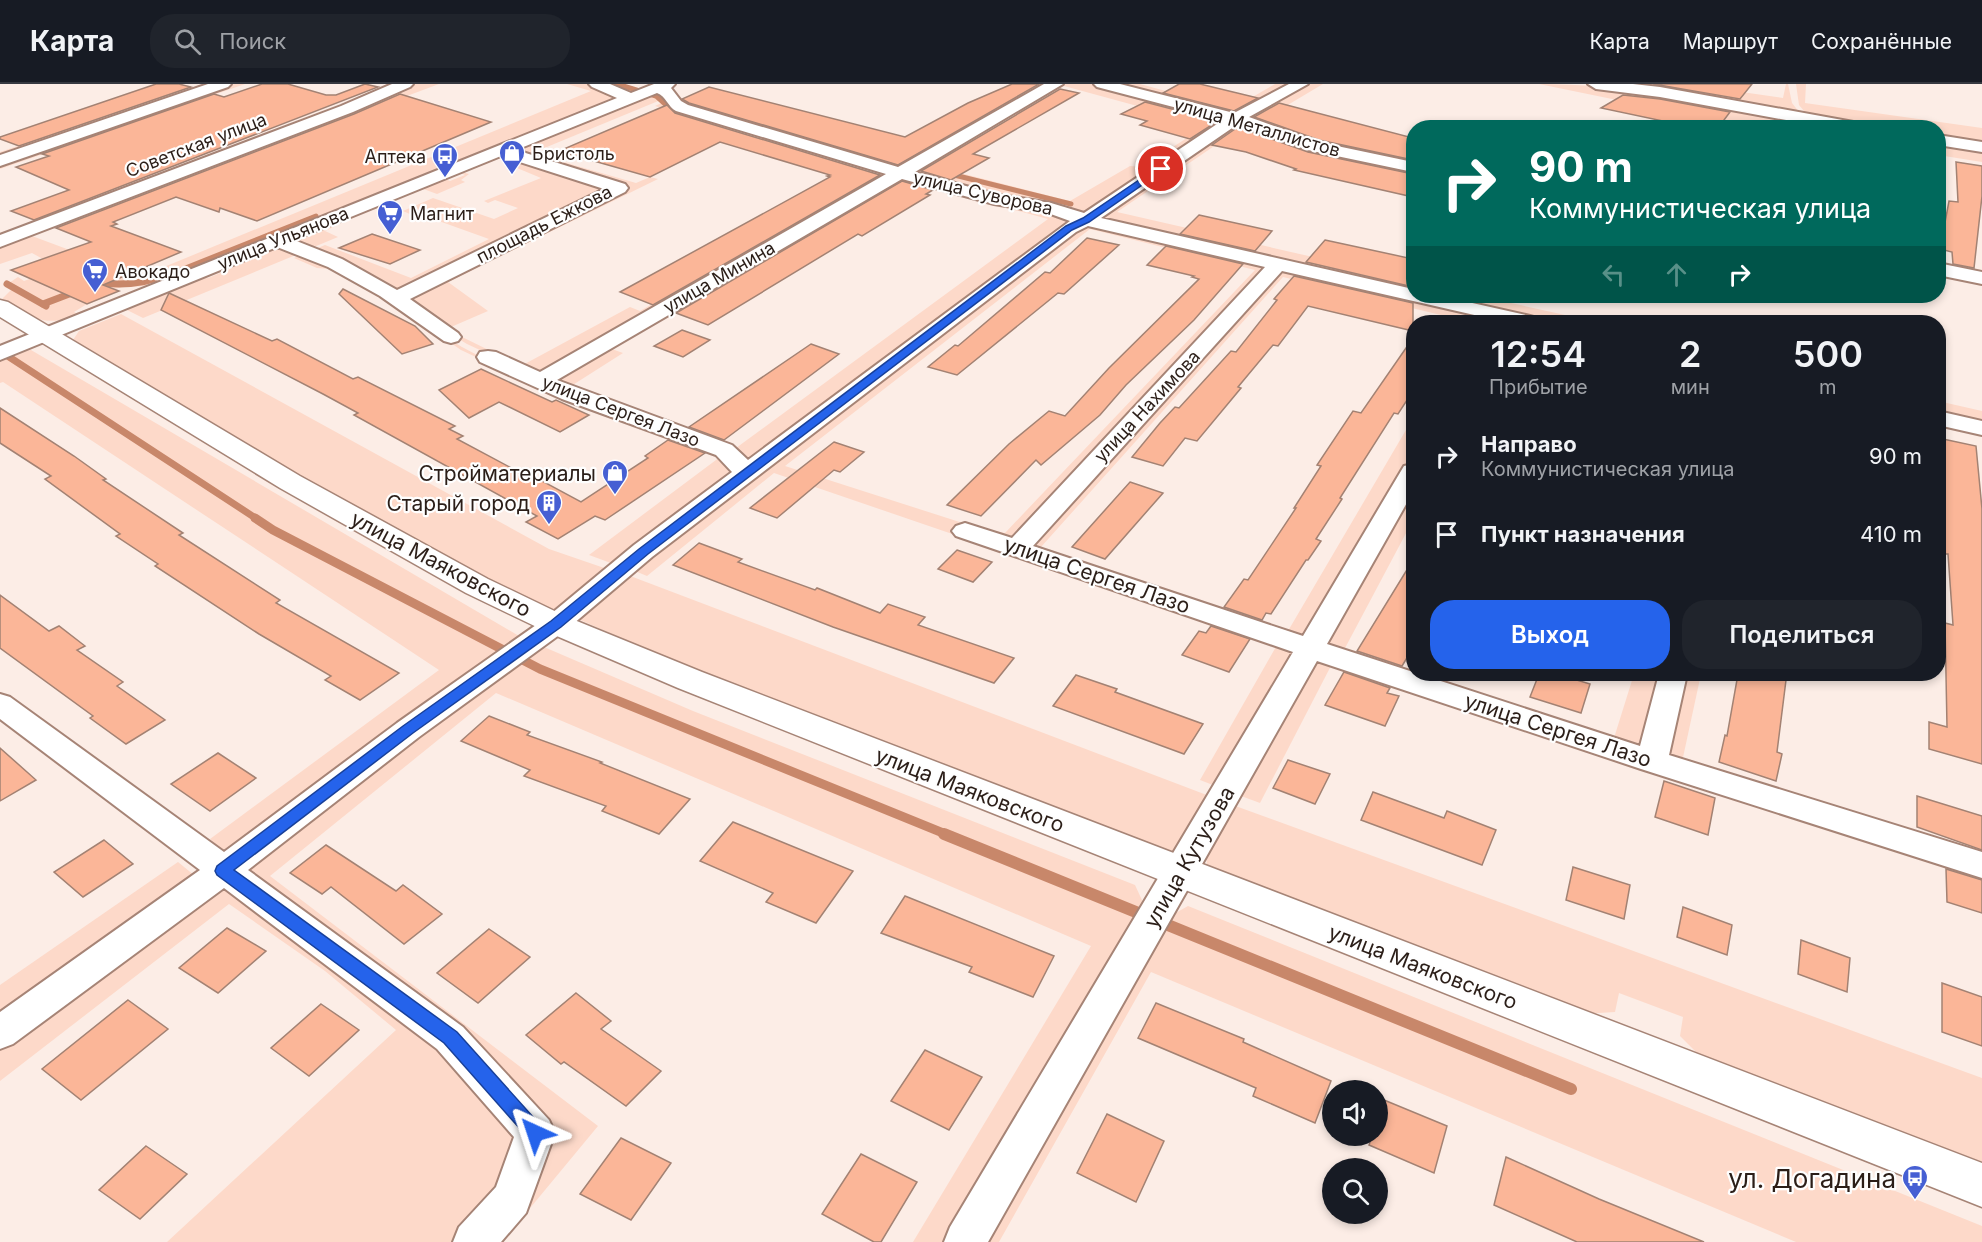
<!DOCTYPE html>
<html lang="ru">
<meta charset="utf-8">
<style>
body{margin:0;font-family:Inter,sans-serif;background:#20242c;color:#f1f3f6;height:100vh;display:flex;flex-direction:column;font-size:22px;white-space:nowrap}
*{box-sizing:border-box;margin:0}
p{font-size:20px;color:#9ea1a6}
.icon{flex:none;width:33px;height:33px;fill:none;stroke:currentColor;stroke-width:2;stroke-linecap:round;stroke-linejoin:round}
.map{position:relative;flex:1;overflow:hidden}
.side{position:absolute;left:1406px;top:231px;width:540px;height:366px;display:flex;flex-direction:column;background:#171b24;border-radius:24px;box-shadow:0 3px 9px #0003}
.side>*{flex:none}
.banner{position:absolute;left:1406px;top:36px;width:540px;height:183px;border-radius:24px;box-shadow:0 3px 9px #0003;background:#00695c;color:#fff;overflow:hidden}
.fabs{position:absolute;left:1322px;top:996px;display:grid;gap:12px}
.fabs a{display:grid;place-items:center;width:66px;height:66px;border-radius:50%;background:#171b24;box-shadow:0 3px 9px #0003;font-size:30px}
.pin{position:absolute;display:grid;place-items:center;width:51px;height:51px;color:#fff;margin:-26px;border:3px solid #fff;border-radius:50%;box-shadow:0 2px 6px #0007}
.me{position:absolute;width:66px;margin:-33px;rotate:318deg;stroke-linejoin:round;filter:drop-shadow(0 0 4px #0008)}
.turn{display:flex;align-items:center;gap:21px;height:126px;padding:0 24px;font-size:27px}
.turn .icon{width:78px;height:78px;stroke-width:2.5}
.turn b{display:block;font-size:42px;line-height:51px}
.lanes{display:flex;align-items:center;height:57px;padding:0 24px;background:#0003;justify-content:center;gap:30px;direction:ltr}
.lanes .off{opacity:.35}
.eta{display:flex;justify-content:space-evenly;align-items:center;height:102px;text-align:center}
.eta b{font-size:36px;font-weight:600;line-height:42px}
.primary-button{display:flex;gap:12px;margin-top:auto;padding:12px 24px}
.primary-button a{flex:1;height:69px;border-radius:24px;background:#2563eb;color:#fff;font-size:24px;font-weight:600;line-height:69px;text-align:center}
.primary-button a+a{background:#20242c;color:#f1f3f6}
ul{padding:0;list-style:none}
li{display:flex;align-items:center;gap:18px;height:78px;padding:0 24px}
li div{flex:1}
li b{display:block;font-size:22px}
li em{font-style:normal}
header{display:flex;align-items:center;gap:36px;box-sizing:border-box;height:84px;padding:0 30px;background:#171b24;border-bottom:2px solid #363941}
header strong{font-size:28px}
nav{display:flex;gap:33px;margin-inline-start:auto;font-size:21px}
.search{width:420px;height:54px;background:#20242c;display:flex;align-items:center;gap:15px;box-sizing:border-box;padding:0 21px;border-radius:24px;color:#9ea1a6;font-size:22px}
.map>svg:first-child{display:block}
</style>
<header>
<strong>Карта</strong>
<div class="search"><svg class="icon" aria-label="search" viewBox="0 0 24 24"><circle cx="10" cy="10" r="6"/><path d="M15 15l6 6"/></svg>Поиск</div>
<nav><a>Карта</a><a>Маршрут</a><a>Сохранённые</a></nav>
</header>
<div class="map">
<svg width="1982" height="1158" viewBox="0 0 1982 1158">
<rect width="100%" height="100%" fill="#fcede6"/>
<!-- green -->
<g fill="#fdd9c9" fill-rule="evenodd">
<path d="M203 0H219L0 75V68Z"/>
<path d="M227 0H245L0 85V78Z"/>
<path d="M409 0H439L38 150 31 147Z"/>
<path d="M567 0H592L616 15 163 197 147 190 591 7Z"/>
<path d="M1058 0H1095L1227 35 1087 134 997 114 908 89ZM1064 2 1207 41 1142 83 1130 82 1070 117 925 80 1010 30 1015 31Z"/>
<path d="M1108 0H1140L1232 25 1275 0H1295L1238 30H1228Z"/>
<path d="M1306 0H1323L1264 35 1413 73V81L1315 61 1244 35Z"/>
<path d="M1539 0C1643 0 1746 25 1848 43H1732L1734 40Z"/>
<path d="M1606 0H1686L1783 14 1786 0H1788L1792 19 1803 33Z"/>
<path d="M1796 0H1806L1805 19 1982 44V62L1938 55V44L1868 43 1810 34 1799 21Z"/>
<path d="M657 7 668 13 525 72 511 67Z"/>
<path d="M670 15 893 89 540 294 467 260 311 167 325 161 411 194 489 155 436 136 430 139 403 127 433 114 494 135 518 124 495 116 488 119 484 117 541 94 517 84 521 78 539 71 636 99 650 93 658 95 448 198 488 227 451 243 456 250 521 282 630 223 640 227 880 88 655 22Z"/>
<path d="M1236 37 1413 84V95L1232 50 1117 128 1413 196V209L1093 135Z"/>
<path d="M1938 57 1982 64V78L1938 71Z"/>
<path d="M458 87 469 90 461 96 465 98 437 110 418 103 445 95 450 97 465 91 461 89 451 93Z"/>
<path d="M900 91 1049 126 1079 136 749 381 546 295ZM900 95 1048 135 736 364 568 304 623 269 609 264Z"/>
<path d="M332 137 340 140 325 147 338 153 309 165 287 156Z"/>
<path d="M1087 139 1272 182 1015 460 1298 565 1218 703 1200 696 1277 561 774 389 647 492 630 485ZM1090 145 1255 186 1005 449 969 441 785 382Z"/>
<path d="M24 149 158 199C143 205 129 200 115 205L103 200 72 213 87 220 74 228 76 229 113 216C90 225 61 244 36 234 24 230 13 222 2 215L12 205 6 201 18 193 24 197 59 184 32 169 0 180V158Z"/>
<path d="M278 159 303 168 143 234 123 224 193 195 208 194 230 185 231 179Z"/>
<path d="M305 169C333 180 362 193 387 210 412 227 435 248 462 263 544 308 636 337 724 370L737 392 619 482 589 471 724 370 555 310 461 266 380 210 331 185 317 184 294 174Z"/>
<path d="M1278 184 1498 234 1495 238H1470L1283 193 1041 463 1288 547 1413 334V375L1302 558 1023 462Z"/>
<path d="M1426 212H1479L1597 238H1543Z"/>
<path d="M121 230 549 465 613 487 557 527 486 496 308 400 73 256 79 247Z"/>
<path d="M31 266 519 552 226 771 210 755 439 586 3 298 0 299V275L18 267Z"/>
<path d="M1938 317 1982 327V341L1938 331Z"/>
<path d="M1413 397V436L1344 566 1614 654 1634 590H1666L1646 671 1317 563Z"/>
<path d="M625 490 1212 713 1188 757 1168 770 700 589 578 535Z"/>
<path d="M544 563 693 627 1135 801 1147 827 946 1158H913L1091 862 496 609 270 792 598 1042 502 1158H167L396 946 325 887 229 820 0 997V965L252 782 414 656Z"/>
<path d="M1313 569 1334 576 1260 719 1233 709Z"/>
<path d="M1680 590H1701L1682 678 1660 676Z"/>
<path d="M1230 720 1982 994V1084L1705 977 1680 952 1683 933 1619 909 1615 928 1582 930 1207 784 1206 766Z"/>
<path d="M178 778 195 792 0 931V901Z"/>
<path d="M1188 822 1982 1142V1158H1796L1151 888 999 1158H981L1165 835Z"/>
</g>
<g fill="none" stroke-linecap="round" stroke-linejoin="round">
<!-- stream-far3 -->
<g stroke="#c8876a" stroke-width="5">
<path d="M617 0 656 12 666 21H690L764 41"/>
<path d="M890 75 1071 120"/>
<path d="M168 191 316 132"/>
</g>
<!-- stream-far2 -->
<g stroke="#c8876a" stroke-width="7">
<path d="M98 198C124 203 147 199 172 189"/>
<path d="M7 200 46 222"/>
<path d="M43 220 77 207"/>
<path d="M0 267 257 435"/>
</g>
<!-- stream-far1 -->
<path stroke="#c8876a" stroke-width="9" d="M255 434 273 446 540 585 948 751"/>
<!-- stream -->
<path stroke="#c8876a" stroke-width="12" d="M944 750 1571 1005"/>
</g>
<!-- building -->
<g fill="#fbb698" stroke="#a38273" stroke-width="1.5">
<path d="M156 0H179L191 3 19 62 0 55V53Z"/>
<path d="M262 0H288L326 11H336L365 0 378 3 34 136 11 127 69 106 16 83 49 72 42 70 214 10 224 13Z"/>
<path d="M1012 0H1039L898 81 689 19 682 15 709 3 905 53 968 19Z"/>
<path d="M1179 0H1200L1258 14 1234 27 1163 9Z"/>
<path d="M1653 0H1752L1740 15Z"/>
<path d="M1060 5 1079 9 973 70 989 74 951 96 921 87Z"/>
<path d="M400 10 491 38 257 137 220 124 219 128 176 113 113 138 117 140 111 142 181 168 103 201 119 207 87 220 11 186 91 158 56 144 354 30Z"/>
<path d="M1623 11 1660 15 1730 28 1718 44H1696L1601 24Z"/>
<path d="M1145 18 1218 37 1190 55 1140 41 1147 37 1121 30Z"/>
<path d="M1279 19 1413 54V76L1319 56 1254 33Z"/>
<path d="M667 21 675 29 880 91 653 221 620 208 830 93 827 92 830 91 720 58 650 93 559 67Z"/>
<path d="M1238 43 1308 68 1413 90V113L1294 86 1296 85 1246 68 1212 61Z"/>
<path d="M1956 78 1982 82V112L1974 184 1953 180 1952 168 1940 165 1949 117 1958 118Z"/>
<path d="M902 97 933 106 926 110 930 111 862 152 858 150 708 241 676 229Z"/>
<path d="M1199 131 1272 147 1255 167 1180 150Z"/>
<path d="M372 150 420 166 390 180 339 164Z"/>
<path d="M1087 154 1119 161 1064 210 1058 209 957 291 928 283 955 261 958 262 1045 188 1050 189Z"/>
<path d="M1325 156 1413 175V203L1306 178Z"/>
<path d="M1166 162 1243 180 1194 236 1126 301 1100 331 1041 381 1036 376 981 432 947 421 1009 360 1049 327 1065 332 1109 284 1199 195 1192 193 1194 192 1147 181Z"/>
<path d="M1294 192 1413 219V247L1308 222 1278 262 1273 261 1238 303 1241 304 1197 357 1185 354 1163 382 1132 373 1160 339 1175 323 1179 324 1231 267 1236 268 1277 216 1274 215Z"/>
<path d="M343 205 415 242 433 260 402 270 339 210Z"/>
<path d="M169 209 272 257 277 255 353 295 358 293 455 342 449 345 463 352 457 355 517 387 520 385 581 418 648 374 645 372 668 356 705 369 605 436 595 432 558 455 526 438 537 432 354 331 358 329 323 310 161 226Z"/>
<path d="M682 246 710 256 683 273 654 262Z"/>
<path d="M1413 254V307L1398 330 1394 329 1340 414 1342 415 1316 455 1321 457 1308 476H1306L1271 530 1266 529 1262 536 1224 523 1244 495 1248 496 1296 424H1294L1321 382 1317 381 1353 327 1361 329Z"/>
<path d="M811 260 839 270 724 356 689 343Z"/>
<path d="M481 285 552 318 556 316 589 331 560 348 499 318 469 334 439 306Z"/>
<path d="M0 324 74 372 106 395 103 396 183 449 179 451 280 516 276 519 399 589 360 616 325 596 331 592 259 550 155 482 158 480 116 452 120 450 45 395 51 392 0 359Z"/>
<path d="M1943 355 1976 362 1982 425V680L1929 665V638L1947 643 1945 539 1953 541 1948 470H1944L1938 419V409L1943 410Z"/>
<path d="M834 358 864 368 840 388 834 386 777 434 750 424Z"/>
<path d="M1130 398 1163 409 1105 475 1072 463Z"/>
<path d="M699 459 742 475 738 478 815 506 817 504 880 529 888 520 925 533 918 541 1014 574 994 599 833 543 673 481Z"/>
<path d="M957 466 992 478 973 498 938 485Z"/>
<path d="M1413 476V564L1402 582 1357 567Z"/>
<path d="M0 511 49 547 59 542 85 562 77 566 123 598 117 602 165 636 126 660 90 634 93 632 0 564Z"/>
<path d="M1211 542 1250 555 1229 588 1182 571 1199 547 1206 549Z"/>
<path d="M1344 588 1390 604 1387 609 1399 612 1385 642 1325 621Z"/>
<path d="M1539 590H1557L1590 600 1581 629 1530 613Z"/>
<path d="M1738 590H1762L1786 596 1777 668 1782 670 1776 697 1719 678 1725 651 1727 652Z"/>
<path d="M1076 591 1117 605 1115 608 1203 640 1184 670 1053 622Z"/>
<path d="M489 632 530 648 527 651 602 678 600 679 690 715 659 750 602 727 606 722 524 692 530 686 461 657Z"/>
<path d="M0 664 36 696 0 717Z"/>
<path d="M218 669 256 694 210 727 171 700Z"/>
<path d="M1288 676 1330 690 1315 720 1273 704Z"/>
<path d="M1664 697 1715 714 1708 751 1655 733Z"/>
<path d="M1373 708 1444 734 1447 727 1496 746 1482 781 1361 736Z"/>
<path d="M1917 712 1982 732V766L1917 743Z"/>
<path d="M733 738 853 787 816 839 766 818 773 809 700 777Z"/>
<path d="M104 756 133 780 83 813 54 788Z"/>
<path d="M326 761 396 807 403 801 442 830 404 860 331 803 322 810 290 789Z"/>
<path d="M1573 783 1630 801 1624 835 1566 816Z"/>
<path d="M1946 785 1982 796V829L1947 818Z"/>
<path d="M905 812 1054 872 1033 913 969 888 972 883 881 849Z"/>
<path d="M1683 823 1732 841 1727 871 1677 853Z"/>
<path d="M227 844 266 867 218 909 179 884Z"/>
<path d="M489 845 530 873 478 919 437 889Z"/>
<path d="M1801 856 1850 874 1847 908 1798 890Z"/>
<path d="M1942 899 1982 913V962L1942 948Z"/>
<path d="M576 909 611 937 601 945 661 987 626 1022 564 978 561 980 526 951Z"/>
<path d="M128 916 168 945 81 1016 42 985Z"/>
<path d="M1156 919 1244 955 1243 958 1331 997 1315 1039 1253 1012 1256 1004 1138 954Z"/>
<path d="M321 920 359 946 309 992 271 964Z"/>
<path d="M925 966 982 993 949 1046 891 1017Z"/>
<path d="M1384 1016 1447 1042 1434 1089 1369 1061 1372 1052H1377V1037Z"/>
<path d="M1107 1030 1164 1057 1136 1118 1077 1089Z"/>
<path d="M621 1054 671 1079 631 1136 580 1110Z"/>
<path d="M146 1062 187 1090 140 1135 99 1106Z"/>
<path d="M861 1070 917 1098 881 1158H874L822 1130Z"/>
<path d="M1506 1073 1599 1115 1704 1158H1577L1494 1121Z"/>
</g>
<g fill="none" stroke-linecap="round" stroke-linejoin="round">
<defs>
<g id="minor">
<path d="M208 0H231L228 3 0 82V71Z"/>
<path d="M392 0H413L410 3 353 28 0 163V151L341 22Z"/>
<path d="M589 0H610L631 9 654 0H675L671 4 681 17 688 21 898 83 1044 0H1063L915 88 995 110 1051 119 1084 129 1223 36 1097 3 1094 0H1120L1234 29 1289 0H1308L1249 33 1318 58 1413 78V88L1308 66 1238 40 1101 134 1413 205V212H1441L1530 232 1537 234 1540 238H1505L1282 187 1033 462 1303 552 1401 387 1404 382 1413 380V408L1327 560 1640 662 1659 590H1687L1669 671 1982 768V794L1641 685 1317 577 988 1158H944L950 1143 1293 568 956 452 952 447 956 442 965 439 1012 454 1265 183 1088 142 1076 148 652 473 566 546 419 653 248 786 463 943 549 1036 555 1049 526 1129 501 1158H453L459 1143 496 1103 514 1053 437 965 224 804 13 960 0 965V928L200 786 0 635V610L10 613 224 768 397 639 546 534 634 461 732 388 716 371 562 315 480 278 477 273 480 268 488 267 496 268 540 288 886 90 676 27C668 23 666 12 657 9L516 66 625 100 628 104 625 108 410 215 458 249 461 253 458 257 451 259 444 257 380 212 328 183 277 163 0 276V262L617 14 592 3ZM501 72 604 105 397 206 342 175 294 156ZM902 95 994 120 1048 129 1070 137 748 376 732 361 557 296Z"/>
<path d="M1588 0H1633L1660 3 1859 39 1867 44H1830L1660 13 1596 5Z"/>
<path d="M1938 51 1982 58V68L1938 61Z"/>
<path d="M1938 179 1982 188V200L1938 191Z"/>
<path d="M1938 327 1982 337V351L1938 341Z"/>
</g>
<path id="secondary" d="M0 216 8 218 300 392 488 495 567 533 702 588 1982 1079V1123L678 604 545 547 466 509 280 404 0 233Z"/>
</defs>
<!-- minor casing -->
<use href="#minor" stroke="#a68476" stroke-width="4"/>
<!-- secondary casing -->
<use href="#secondary" stroke="#a68476" stroke-width="3"/>
<!-- minor -->
<use href="#minor" fill="#fff" fill-rule="evenodd"/>
<!-- secondary -->
<use href="#secondary" fill="#fff" fill-rule="evenodd"/>
</g>
<!-- route -->
<path fill="#2563eb" stroke="#184099" stroke-width="1.5" d="M1158 83 1165 85 1089 138 1072 146 648 470 561 543 413 649 234 786 457 948 542 1043 545 1049 542 1055 535 1058 529 1055 444 959 217 791 215 787 217 782 403 642 551 537 639 465 1066 142 1083 134Z"/>
<!-- icons -->
<defs>
<symbol id="shop-pin" viewBox="-11 -11 22 30"><path d="M0 17L-7.5 6A9.5 9.5 0 1 1 7.5 6Z" fill="#465fd3" stroke="#fefefe"/><path d="M-5-2.5h2.3a2.7 3.5 0 0 1 5.4 0H5L5.5 6h-11ZM-1.5-2.5h3a1.5 2.3 0 0 0-3 0Z" fill="#fff"/></symbol>
<symbol id="bus-pin" viewBox="-11 -11 22 30"><path d="M0 17L-7.5 6A9.5 9.5 0 1 1 7.5 6Z" fill="#465fd3" stroke="#fefefe"/><path d="M-5-6H5V4H4V6H2V4H-2V6H-4V4H-5ZM-3.5-4V0h7V-4ZM-3.5 1.2v1.5H-2V1.2ZM2 1.2v1.5H3.5V1.2Z" fill="#fff"/></symbol>
<symbol id="supermarket-pin" viewBox="-11 -11 22 30"><path d="M0 17L-7.5 6A9.5 9.5 0 1 1 7.5 6Z" fill="#465fd3" stroke="#fefefe"/><path d="M-6-5.5h2.5l.6 2H6L4.5 2H-2.5L-4.4-4H-6ZM-1.5 3.2a1.3 1.3 0 1 0 .1 0ZM3 3.2a1.3 1.3 0 1 0 .1 0Z" fill="#fff"/></symbol>
<symbol id="building-pin" viewBox="-11 -11 22 30"><path d="M0 17L-7.5 6A9.5 9.5 0 1 1 7.5 6Z" fill="#465fd3" stroke="#fefefe"/><path d="M-4-6H4V6H1V3H-1V6H-4ZM-2.5-4.3h1.7v1.8h-1.7ZM.8-4.3h1.7v1.8H.8ZM-2.5-1h1.7V.8h-1.7ZM.8-1h1.7V.8H.8Z" fill="#fff"/></symbol>
</defs>
<g fill-rule="evenodd">
<use href="#shop-pin" x="497" y="54" width="30" height="40"/>
<use href="#bus-pin" x="430" y="57" width="30" height="40"/>
<use href="#supermarket-pin" x="375" y="114" width="30" height="40"/>
<use href="#supermarket-pin" x="80" y="172" width="30" height="40"/>
<use href="#shop-pin" x="600" y="374" width="30" height="40"/>
<use href="#building-pin" x="534" y="404" width="30" height="40"/>
<use href="#bus-pin" x="1900" y="1079" width="30" height="40"/>
</g>
<g text-anchor="middle" dominant-baseline="central" stroke-width="4.5" stroke-linejoin="round" paint-order="stroke">
<!-- far-street labels -->
<g font-size="18" fill="#2b1e18" stroke="#fefefe">
<text transform="translate(1257 43) rotate(16)">улица Металлистов</text>
<text transform="translate(196 61) rotate(-21)">Советская улица</text>
<text transform="translate(983 109) rotate(13)">улица Суворова</text>
<text transform="translate(544 140) rotate(-27)">площадь Ежкова</text>
<text transform="translate(283 154) rotate(-22)">улица Ульянова</text>
<text transform="translate(719 193) rotate(-30)">улица Минина</text>
<text transform="translate(1147 322) rotate(-47)">улица Нахимова</text>
<text transform="translate(621 327) rotate(21)">улица Сергея Лазо</text>
</g>
<!-- far-poi labels -->
<g font-size="18" fill="#2b1e18" stroke="#fefefe" text-anchor="start">
<text x="532" y="69">Бристоль</text>
<text x="426" y="72" text-anchor="end">Аптека</text>
<text x="410" y="129">Магнит</text>
<text x="115" y="187">Авокадо</text>
</g>
<!-- poi labels -->
<g font-size="21" fill="#2b1e18" stroke="#fefefe" text-anchor="end">
<text x="596" y="389">Стройматериалы</text>
<text x="530" y="419">Старый город</text>
</g>
<!-- street labels -->
<g font-size="21" fill="#2b1e18" stroke="#fefefe">
<text transform="translate(441 480) rotate(28)">улица Маяковского</text>
<text transform="translate(1097 491) rotate(19)">улица Сергея Лазо</text>
<text transform="translate(1558 646) rotate(18)">улица Сергея Лазо</text>
<text transform="translate(970 706) rotate(21)">улица Маяковского</text>
<text transform="translate(1189 773) rotate(-60)">улица Кутузова</text>
<text transform="translate(1423 883) rotate(21)">улица Маяковского</text>
</g>
<!-- near-poi labels -->
<g font-size="26" fill="#2b1e18" stroke="#fefefe" text-anchor="end">
<text x="1896" y="1094">ул. Догадина</text>
</g>
</g>
</svg>
<div class="fabs">
<a><svg class="icon" aria-label="sound" viewBox="0 0 24 24"><path d="M4 9h4l5-4v14l-5-4H4zM17 9q2 3 0 6"/></svg></a>
<a><svg class="icon" aria-label="search" viewBox="0 0 24 24"><circle cx="10" cy="10" r="6"/><path d="M15 15l6 6"/></svg></a>
</div>
<div class="pin" style="left:1161px;top:85px;background:#d93025"><svg class="icon" aria-label="arrive" viewBox="0 0 24 24"><path d="M6 21V4h12l-3 4 3 4H6"/></svg></div>
<svg class="me" style="left:535px;top:1049px" viewBox="-20 -20 40 40"><path d="M0-17L14 15 0 8-14 15z" fill="#2563eb" stroke="#fff" stroke-width="4"/></svg>
<div class="banner">
<div class="turn"><svg class="icon" aria-label="right" viewBox="0 0 24 24"><path d="M7 20v-9h11M14 6l5 5-5 5"/></svg><div><b>90 m</b>Коммунистическая улица</div></div>
<div class="lanes"><svg class="icon off" aria-label="left" viewBox="0 0 24 24"><path d="M17 20v-9H6M10 6l-5 5 5 5"/></svg><svg class="icon off" aria-label="ahead" viewBox="0 0 24 24"><path d="M12 20V5M6 11l6-6 6 6"/></svg><svg class="icon" aria-label="right" viewBox="0 0 24 24"><path d="M7 20v-9h11M14 6l5 5-5 5"/></svg></div>
</div>
<section class="side">
<div class="eta">
<div><b>12:54</b><p>Прибытие</p></div>
<div><b>2</b><p>мин</p></div>
<div><b>500</b><p>m</p></div>
</div>
<ul>
<li><svg class="icon" aria-label="right" viewBox="0 0 24 24"><path d="M7 20v-9h11M14 6l5 5-5 5"/></svg><div><b>Направо</b><p>Коммунистическая улица</p></div><em>90 m</em></li>
<li><svg class="icon" aria-label="arrive" viewBox="0 0 24 24"><path d="M6 21V4h12l-3 4 3 4H6"/></svg><div><b>Пункт назначения</b></div><em>410 m</em></li>
</ul>
<div class="primary-button"><a>Выход</a><a>Поделиться</a></div>
</section>
</div>
